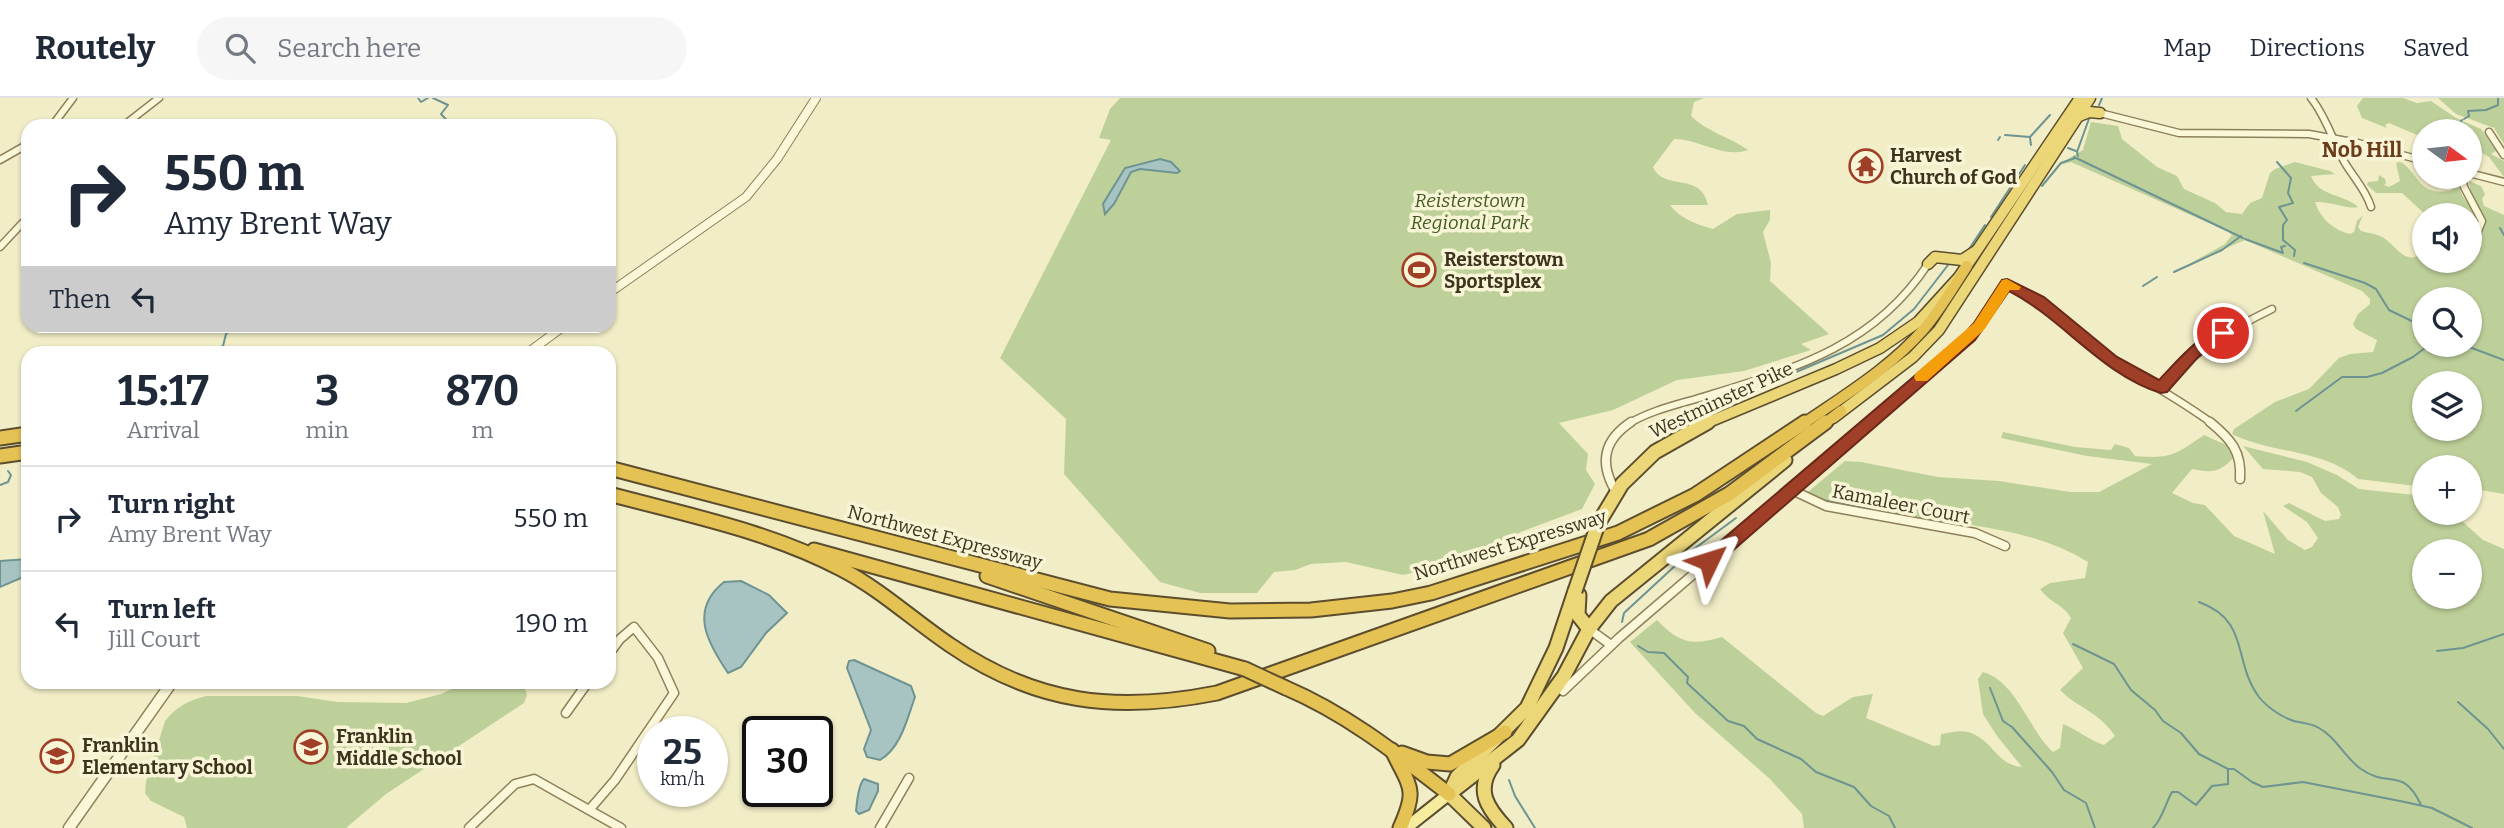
<!DOCTYPE html>
<meta charset="utf-8">
<style>
body{margin:0;font-family:Bitter,serif;background:#f6f6f7;color:#1f2937;height:100vh;display:flex;flex-direction:column;font-size:26px;white-space:nowrap}
*{box-sizing:border-box;margin:0}
p{font-size:23px;color:#747a83}
.icon{flex:none;width:38px;height:38px;fill:none;stroke:currentColor;stroke-width:2;stroke-linecap:round;stroke-linejoin:round}
.map{position:relative;flex:1;overflow:hidden}
.side{position:absolute;left:21px;top:248px;width:595px;height:343px;display:flex;flex-direction:column;background:#fff;border-radius:21px;box-shadow:0 2px 5px #0004}
.side>*{flex:none}
.guide{position:absolute;left:21px;top:21px;width:595px;height:214px;border-radius:21px;box-shadow:0 2px 5px #0004;background:#fff;color:#1f2937;overflow:hidden}
.needle{width:46px;rotate:105deg}
.fabs{position:absolute;left:2412px;top:21px;display:grid;gap:14px}
.fabs a{display:grid;place-items:center;width:70px;height:70px;border-radius:50%;background:#fff;box-shadow:0 2px 5px #0004;font-size:35px}
.speed{position:absolute;left:637px;top:618px;display:flex;gap:14px;font-size:35px;font-weight:700;text-align:center}
.speed>*{display:grid;place-content:center;width:91px;height:91px;border-radius:50%;background:#fff;box-shadow:0 2px 5px #0004;line-height:1}
.speed small{font-size:18px;font-weight:400}
.speed .limit{border:4px solid #111;border-radius:10px;background:#fff;color:#111}
.pin{position:absolute;display:grid;place-items:center;width:60px;height:60px;color:#fff;margin:-30px;border:4px solid #fff;border-radius:50%;box-shadow:0 2px 7px #0007}
.me{position:absolute;width:77px;margin:-38px;rotate:49deg;stroke-linejoin:round;filter:drop-shadow(0 0 5px #0008)}
.turn{display:flex;align-items:center;gap:24px;height:147px;padding:0 28px;font-size:32px}
.turn .icon{width:91px;height:91px;stroke-width:2.5}
.turn b{display:block;font-size:49px;line-height:60px}
.then{display:flex;align-items:center;height:66px;padding:0 28px;background:#0003;gap:14px;font-size:26px}
.eta{display:flex;justify-content:space-evenly;align-items:center;height:119px;text-align:center}
.eta b{font-size:42px;font-weight:700;line-height:49px}
ul{padding:0;list-style:none}
li{display:flex;align-items:center;gap:21px;height:105px;padding:0 28px;border-top:2px solid #e0e1e3}
li div{flex:1}
li b{display:block;font-size:26px}
li em{font-style:normal}
header{display:flex;align-items:center;gap:42px;box-sizing:border-box;height:98px;padding:0 35px;background:#fff;border-bottom:2px solid #e0e1e3}
header strong{font-size:33px}
nav{display:flex;gap:38px;margin-inline-start:auto;font-size:24px}
.search{width:490px;height:63px;background:#f6f6f7;display:flex;align-items:center;gap:18px;box-sizing:border-box;padding:0 24px;border-radius:38px;color:#747a83;font-size:26px}
.map>svg:first-child{display:block}
</style>
<header>
<strong>Routely</strong>
<div class="search"><svg class="icon" aria-label="search" viewBox="0 0 24 24"><circle cx="10" cy="10" r="6"/><path d="M15 15l6 6"/></svg>Search here</div>
<nav><a>Map</a><a>Directions</a><a>Saved</a></nav>
</header>
<div class="map">
<svg width="2504" height="730" viewBox="0 0 2504 730">
<rect width="100%" height="100%" fill="#f1edc6"/>
<!-- green -->
<g fill="#bed099" fill-rule="evenodd">
<path d="M1120 0H1704L1694 4 1691 18C1707 34 1730 39 1748 52 1723 61 1700 41 1674 41L1653 69C1664 94 1701 73 1708 107H1670C1679 120 1698 127 1713 131L1737 116 1770 112V122L1763 134 1771 165 1770 183 1829 236 1801 246 1811 252 1744 273 1677 282 1613 312 1559 325 1588 356 1586 372 1595 386 1582 411 1523 433 1456 465 1403 477 1346 464 1311 466 1295 472 1274 474 1257 495H1200L1160 484 1064 376 1066 321 1000 260 1111 42 1099 40 1110 11Z"/>
<path d="M2363 0H2403L2417 5 2431 3 2456 20 2481 31 2496 53 2491 56 2504 63V79L2489 59 2473 50 2476 45 2469 41V33H2424V40L2389 25 2385 27 2387 30 2362 20 2357 8Z"/>
<path d="M2438 0H2504V46L2494 30 2456 16Z"/>
<path d="M2091 24 2118 28 2122 41 2157 69 2177 78 2184 91 2215 105 2226 114 2242 116 2250 105 2262 100 2270 75 2275 71 2295 64 2330 73 2335 76 2311 78C2319 99 2342 95 2358 109 2350 112 2330 103 2315 104 2320 121 2334 132 2350 136L2354 134 2357 123 2363 117 2358 129 2361 133C2368 135 2378 136 2384 140 2397 149 2406 169 2424 154V163H2469V117H2426L2402 95H2376L2367 87 2368 84 2378 83 2379 77 2385 81 2386 85 2384 87 2389 89 2400 83 2396 65 2400 64C2417 71 2418 101 2452 92L2454 79 2457 81C2460 93 2463 105 2476 109L2478 106 2471 97 2469 83 2481 88 2485 96 2482 101 2484 108 2504 117V396L2469 390V369H2424V389L2358 381C2323 351 2272 356 2232 336L2234 331 2275 304 2309 291 2339 260 2350 256 2373 254 2377 242 2356 231 2353 226 2358 216 2370 206V201L2362 193 2245 142 2189 166 2225 146 2232 137 2229 134 2071 64 2056 68 2083 52ZM2424 201H2469V247H2424ZM2424 285H2469V331H2424Z"/>
<path d="M2003 334 2075 349 2111 352 2115 346 2129 350 2135 358C2171 361 2175 357 2204 337L2226 347 2234 359C2220 375 2211 375 2192 371L2172 395 2193 405 2205 407 2234 438 2275 456 2263 413 2288 442 2305 452 2312 449 2318 440 2307 424 2283 408 2289 405 2325 423 2339 421 2341 417 2338 409 2321 395 2312 379 2300 374 2263 371 2243 348 2307 364 2337 377 2359 391 2424 398V415H2453L2483 442 2504 451V730H1804L1802 716 1770 681 1695 615 1630 544 1657 522C1679 545 1691 548 1722 539L1816 615 1823 618 1853 599 1873 596 1866 620 1934 648 1940 647 1941 636C1949 635 1961 632 1968 634 1993 641 1996 667 2022 669L1997 638 1983 616 1978 581 1983 574C2017 584 2028 631 2053 654L2060 650 2063 626C2078 632 2089 642 2104 647L2115 638C2098 613 2079 611 2060 592L2083 570 2063 535 2071 520C2063 506 2049 504 2040 491L2050 485 2085 480 2088 464C2036 431 1966 427 1907 418 1872 412 1837 403 1802 399L1845 363 1861 364 1938 379 1999 383 2070 394H2099L2152 366 2087 358 2001 340ZM2424 453H2469V499H2424Z"/>
<path d="M467 584 523 585 527 597 524 605 386 696 346 730H187L184 719 151 703 145 695 146 684 165 623C176 609 189 602 206 598H297L338 604 406 605 441 596Z"/>
</g>
<!-- water -->
<g fill="#a8c4c2" stroke="#6d9492" stroke-width="2">
<path d="M1160 61 1171 64 1180 73 1177 75 1140 71 1131 74 1114 106 1105 116 1103 106 1125 70Z"/>
<path d="M28 461V477L0 489V463Z"/>
<path d="M741 483 769 497 787 515 766 535 741 569 728 575C707 544 689 512 724 484Z"/>
<path d="M854 562 911 588 915 599C907 621 901 650 880 662L867 659 864 651 871 632 847 570 849 563Z"/>
<path d="M864 681 878 686V693L869 712 859 716 856 713C857 704 858 687 864 681Z"/>
</g>
<g fill="none" stroke-linecap="round" stroke-linejoin="round">
<!-- stream -->
<g stroke="#6d9492" stroke-width="2">
<path d="M418 0 421 4 428 0"/>
<path d="M433 0 448 7 441 16 452 28"/>
<path d="M2099 7 2102 0"/>
<path d="M2464 21 2469 18 2468 13 2486 12 2498 7V0"/>
<path d="M2454 31 2462 22"/>
<path d="M2005 37 2030 39 2050 17"/>
<path d="M2030 40 2031 47"/>
<path d="M1998 42 2000 39"/>
<path d="M2068 50 2076 53"/>
<path d="M2078 58 2077 54 2090 18"/>
<path d="M2074 59 2243 140"/>
<path d="M2277 64 2291 80 2288 95 2293 105 2279 109 2287 122 2283 127V142L2295 152 2294 158"/>
<path d="M2042 88 2061 65 2075 60"/>
<path d="M1991 119 2025 67"/>
<path d="M2500 130 2504 137"/>
<path d="M2245 141 2283 155 2281 149 2285 148"/>
<path d="M1967 154 1985 127"/>
<path d="M2304 165 2365 185 2376 191 2389 212 2424 229"/>
<path d="M2174 174 2222 152 2241 138"/>
<path d="M2143 188 2157 179"/>
<path d="M2464 247 2504 262"/>
<path d="M208 256 223 248 226 236 232 231"/>
<path d="M1782 280 1883 237 1914 211 1948 167"/>
<path d="M2296 313 2342 279H2367L2382 275 2413 259 2429 247"/>
<path d="M0 387 8 384 11 377 8 373"/>
<path d="M1822 402 1969 430"/>
<path d="M2199 504C2251 523 2232 563 2259 599 2267 609 2281 619 2294 623 2302 625 2311 625 2319 630 2337 640 2345 660 2361 671 2389 691 2403 668 2421 707"/>
<path d="M1622 524 1624 515 1690 454 1736 420"/>
<path d="M2073 546 2114 566 2131 592 2155 612 2163 623 2181 635 2199 656 2228 671H2234L2252 684 2263 689 2303 684 2405 704 2432 710 2472 730"/>
<path d="M1638 548 1648 554 1664 555 1688 579 1687 585 1728 623 1744 628 1757 641 1801 661 1816 674 1854 689 1871 708 1889 718 1895 730"/>
<path d="M2437 553 2463 550 2504 536"/>
<path d="M1990 590 2003 623 2012 629 2052 674 2064 692 2086 705 2095 730"/>
<path d="M2458 604 2488 631 2504 651"/>
<path d="M1509 682 1515 698 1535 730"/>
<path d="M2153 730C2163 720 2165 706 2172 694H2178L2196 707 2212 688 2228 686V672"/>
</g>
<defs>
<g id="minor-far1">
<path d="M2311 0C2327 20 2333 44 2345 65 2354 80 2366 92 2371 109"/>
<path d="M2100 15 2179 35 2309 36 2358 45 2424 63"/>
<path d="M52 28 73 0"/>
<path d="M123 28 159 0"/>
<path d="M2489 34 2504 57"/>
<path d="M0 62 28 46"/>
<path d="M2469 75 2504 84"/>
<path d="M2462 79 2464 89 2482 123 2469 155"/>
<path d="M0 149 28 119"/>
<path d="M2161 290C2193 254 2229 232 2272 211"/>
<path d="M1628 326C1653 311 1681 306 1709 297 1797 270 1875 247 1928 166"/>
<path d="M1869 326 1979 229 2007 186C2044 203 2069 234 2103 256 2139 280 2178 300 2213 326"/>
</g>
<g id="minor">
<path d="M2210 324C2231 341 2242 354 2240 381"/>
<path d="M1615 392C1599 364 1604 342 1631 324"/>
<path d="M1792 392 1826 408 1975 435 2005 448"/>
<path d="M1589 531 1611 547"/>
<path d="M1556 588 1563 593 1619 540 1871 324"/>
<path d="M566 615 588 584"/>
<path d="M590 711 615 682 674 595 658 560 634 529 620 541 609 556"/>
<path d="M469 730 515 686 534 681 621 730"/>
<path d="M880 730 909 680"/>
</g>
<g id="tertiary-far1">
<path d="M609 195 746 99 777 61 816 0"/>
<path d="M526 256 564 228"/>
</g>
<path id="tertiary" d="M69 730 172 584"/>
<path id="primary" d="M1406 730 1449 696"/>
<g id="trunk-far1">
<path d="M2079 18 2089 14 2100 15"/>
<path d="M1928 166 1935 159 1962 162 1976 153"/>
<path d="M1833 320 1913 259 1939 232 2090 0"/>
<path d="M1704 326 1836 271 1880 250 1918 224 1959 179 2080 0"/>
</g>
<g id="trunk">
<path d="M1598 426 1622 386 1655 354 1708 324"/>
<path d="M1579 497 1578 517 1589 531"/>
<path d="M1493 667C1475 692 1487 710 1506 730"/>
<path d="M1451 692 1457 679 1527 610 1556 550 1575 493"/>
<path d="M1449 696 1518 642 1564 578 1589 531 1611 503 1785 362"/>
<path d="M1449 696 1484 730"/>
</g>
<g id="motorway-far1">
<path d="M1803 326C1845 297 1890 270 1924 231 1940 212 1953 190 1967 168"/>
<path d="M1824 326 1841 313"/>
</g>
<g id="motorway">
<path d="M0 340 28 336"/>
<path d="M0 358 28 354"/>
<path d="M609 370 1110 501 1230 513 1311 512 1392 503 1431 495 1618 435 1695 397 1805 324"/>
<path d="M609 396C687 417 769 433 841 471 880 491 913 522 950 547 1036 606 1116 615 1217 595L1649 441 1729 396 1826 324"/>
<path d="M814 452 1245 571"/>
<path d="M987 478 1208 553"/>
<path d="M1286 590C1347 616 1397 656 1449 696"/>
<path d="M1392 652C1410 690 1418 690 1400 730"/>
<path d="M1402 655 1427 664 1450 666 1505 634"/>
</g>
</defs>
<!-- minor-far1 casing -->
<use href="#minor-far1" stroke="#8e805a" stroke-width="9"/>
<!-- minor casing -->
<use href="#minor" stroke="#8e805a" stroke-width="11"/>
<!-- tertiary-far1 casing -->
<use href="#tertiary-far1" stroke="#8e805a" stroke-width="10"/>
<!-- tertiary casing -->
<use href="#tertiary" stroke="#8e805a" stroke-width="13"/>
<!-- primary casing -->
<use href="#primary" stroke="#5c4d2e" stroke-width="15"/>
<!-- trunk-far1 casing -->
<use href="#trunk-far1" stroke="#5c4d2e" stroke-width="13"/>
<!-- trunk casing -->
<use href="#trunk" stroke="#5c4d2e" stroke-width="17"/>
<!-- motorway-far1 casing -->
<use href="#motorway-far1" stroke="#5c4d2e" stroke-width="13"/>
<!-- motorway casing -->
<use href="#motorway" stroke="#5c4d2e" stroke-width="17"/>
<!-- minor-far1 -->
<use href="#minor-far1" stroke="#fbf8da" stroke-width="6"/>
<!-- minor -->
<use href="#minor" stroke="#fbf8da" stroke-width="8"/>
<!-- tertiary-far1 -->
<use href="#tertiary-far1" stroke="#fbf8da" stroke-width="8"/>
<!-- tertiary -->
<use href="#tertiary" stroke="#fbf8da" stroke-width="10"/>
<!-- primary -->
<use href="#primary" stroke="#f5ec9d" stroke-width="11"/>
<!-- trunk-far1 -->
<use href="#trunk-far1" stroke="#ecd778" stroke-width="10"/>
<!-- trunk -->
<use href="#trunk" stroke="#ecd778" stroke-width="13"/>
<!-- motorway-far1 -->
<use href="#motorway-far1" stroke="#e4c253" stroke-width="10"/>
<!-- motorway -->
<use href="#motorway" stroke="#e4c253" stroke-width="13"/>
<defs>
<path id="trunk-bridge" d="M1575 493 1598 426"/>
<path id="motorway-bridge" d="M1245 571 1286 590"/>
</defs>
<!-- trunk-bridge casing -->
<use href="#trunk-bridge" stroke="#5c4d2e" stroke-width="17" stroke-linecap="butt"/>
<!-- motorway-bridge casing -->
<use href="#motorway-bridge" stroke="#5c4d2e" stroke-width="17" stroke-linecap="butt"/>
<!-- trunk-bridge -->
<use href="#trunk-bridge" stroke="#ecd778" stroke-width="13"/>
<!-- motorway-bridge -->
<use href="#motorway-bridge" stroke="#e4c253" stroke-width="13"/>
</g>
<!-- route -->
<path fill="#a03f27" stroke="#682919" stroke-width="2" d="M2007 181 2044 199 2117 259 2159 282C2173 268 2207 226 2228 231L2230 235 2198 259 2167 294 2161 295C2102 277 2063 221 2009 193L1975 242 1715 468H1703L1700 463 1703 458 1965 235 1974 225 2002 182Z"/>
<!-- slow -->
<path fill="#f59e0b" d="M2007 181 2021 189 2019 192H2010L1984 232 1927 283H1916L1914 279 1916 275 1974 225 2002 182Z"/>
<!-- icons -->
<defs>
<symbol id="temple-ring" viewBox="-11 -11 22 22"><circle r="9.5" fill="#f8f5d6" stroke="#a03f27" stroke-width="1.5"/><path d="M0-6L5-2H3V0L6.5 2.5H4V6H1.5V3h-3V6H-4V2.5H-6.5L-3 0V-2H-5Z" fill="#a03f27"/></symbol>
<symbol id="stadium-ring" viewBox="-11 -11 22 22"><circle r="9.5" fill="#f8f5d6" stroke="#a03f27" stroke-width="1.5"/><path d="M0-5a6.5 5 0 1 0 0 10a6.5 5 0 1 0 0-10ZM-3.5-1.8h7v3.6h-7Z" fill="#a03f27"/></symbol>
<symbol id="school-ring" viewBox="-11 -11 22 22"><circle r="9.5" fill="#f8f5d6" stroke="#a03f27" stroke-width="1.5"/><path d="M0-5L7-2L0 1L-7-2ZM-4 1L0 2.5L4 1V4Q0 6-4 4Z" fill="#a03f27"/></symbol>
</defs>
<g fill-rule="evenodd">
<use href="#temple-ring" x="1847" y="49" width="38" height="38"/>
<use href="#stadium-ring" x="1400" y="153" width="38" height="38"/>
<use href="#school-ring" x="292" y="630" width="38" height="38"/>
<use href="#school-ring" x="38" y="639" width="38" height="38"/>
</g>
<g text-anchor="middle" dominant-baseline="central" stroke-width="7" stroke-linejoin="round" paint-order="stroke">
<!-- poi labels -->
<g font-size="19" font-weight="bold" fill="#3d341f" stroke="#f8f5d6" text-anchor="start">
<text x="1890" y="57">Harvest<tspan x="1890" dy="22">Church of God</tspan></text>
<text x="1444" y="161">Reisterstown<tspan x="1444" dy="22">Sportsplex</tspan></text>
<text x="336" y="638">Franklin<tspan x="336" dy="22">Middle School</tspan></text>
<text x="82" y="647">Franklin<tspan x="82" dy="22">Elementary School</tspan></text>
</g>
<!-- park labels -->
<g font-size="19" font-style="italic" fill="#425b24" stroke="#f8f5d6">
<text x="1470" y="102">Reisterstown<tspan x="1470" dy="22">Regional Park</tspan></text>
</g>
<!-- street labels -->
<g font-size="19" fill="#3d341f" stroke="#f8f5d6">
<text transform="translate(1721 302) rotate(-25)">Westminster Pike</text>
<text transform="translate(1901 406) rotate(11)">Kamaleer Court</text>
<text transform="translate(945 439) rotate(15)">Northwest Expressway</text>
<text transform="translate(1510 447) rotate(-17)">Northwest Expressway</text>
</g>
<!-- neighbourhood labels -->
<g font-size="21" font-weight="bold" fill="#6c3d1c" stroke="#f8f5d6">
<text x="2362" y="52">Nob Hill</text>
</g>
</g>
</svg>
<div class="fabs">
<a><svg class="needle" viewBox="-14 -14 28 28"><path d="M0-13l5 13h-10z" fill="#e53935"/><path d="M0 13l5-13h-10z" fill="#747a83"/></svg></a>
<a><svg class="icon" aria-label="sound" viewBox="0 0 24 24"><path d="M4 9h4l5-4v14l-5-4H4zM17 9q2 3 0 6"/></svg></a>
<a><svg class="icon" aria-label="search" viewBox="0 0 24 24"><circle cx="10" cy="10" r="6"/><path d="M15 15l6 6"/></svg></a>
<a><svg class="icon" aria-label="layers" viewBox="0 0 24 24"><path d="M12 4l9 5-9 5-9-5zM3 14l9 5 9-5"/></svg></a>
<a>+</a>
<a>−</a>
</div>
<div class="speed"><div>25<small>km/h</small></div><div class="limit">30</div></div>
<div class="pin" style="left:2223px;top:235px;background:#d93025"><svg class="icon" aria-label="arrive" viewBox="0 0 24 24"><path d="M6 21V4h12l-3 4 3 4H6"/></svg></div>
<svg class="me" style="left:1709px;top:463px" viewBox="-20 -20 40 40"><path d="M0-17L14 15 0 8-14 15z" fill="#a03f27" stroke="#fff" stroke-width="4"/></svg>
<div class="guide">
<div class="turn"><svg class="icon" aria-label="right" viewBox="0 0 24 24"><path d="M7 20v-9h11M14 6l5 5-5 5"/></svg><div><b>550 m</b>Amy Brent Way</div></div>
<div class="then">Then<svg class="icon" aria-label="left" viewBox="0 0 24 24"><path d="M17 20v-9H6M10 6l-5 5 5 5"/></svg></div>
</div>
<section class="side">
<div class="eta">
<div><b>15:17</b><p>Arrival</p></div>
<div><b>3</b><p>min</p></div>
<div><b>870</b><p>m</p></div>
</div>
<ul>
<li><svg class="icon" aria-label="right" viewBox="0 0 24 24"><path d="M7 20v-9h11M14 6l5 5-5 5"/></svg><div><b>Turn right</b><p>Amy Brent Way</p></div><em>550 m</em></li>
<li><svg class="icon" aria-label="left" viewBox="0 0 24 24"><path d="M17 20v-9H6M10 6l-5 5 5 5"/></svg><div><b>Turn left</b><p>Jill Court</p></div><em>190 m</em></li>
</ul>
</section>
</div>
